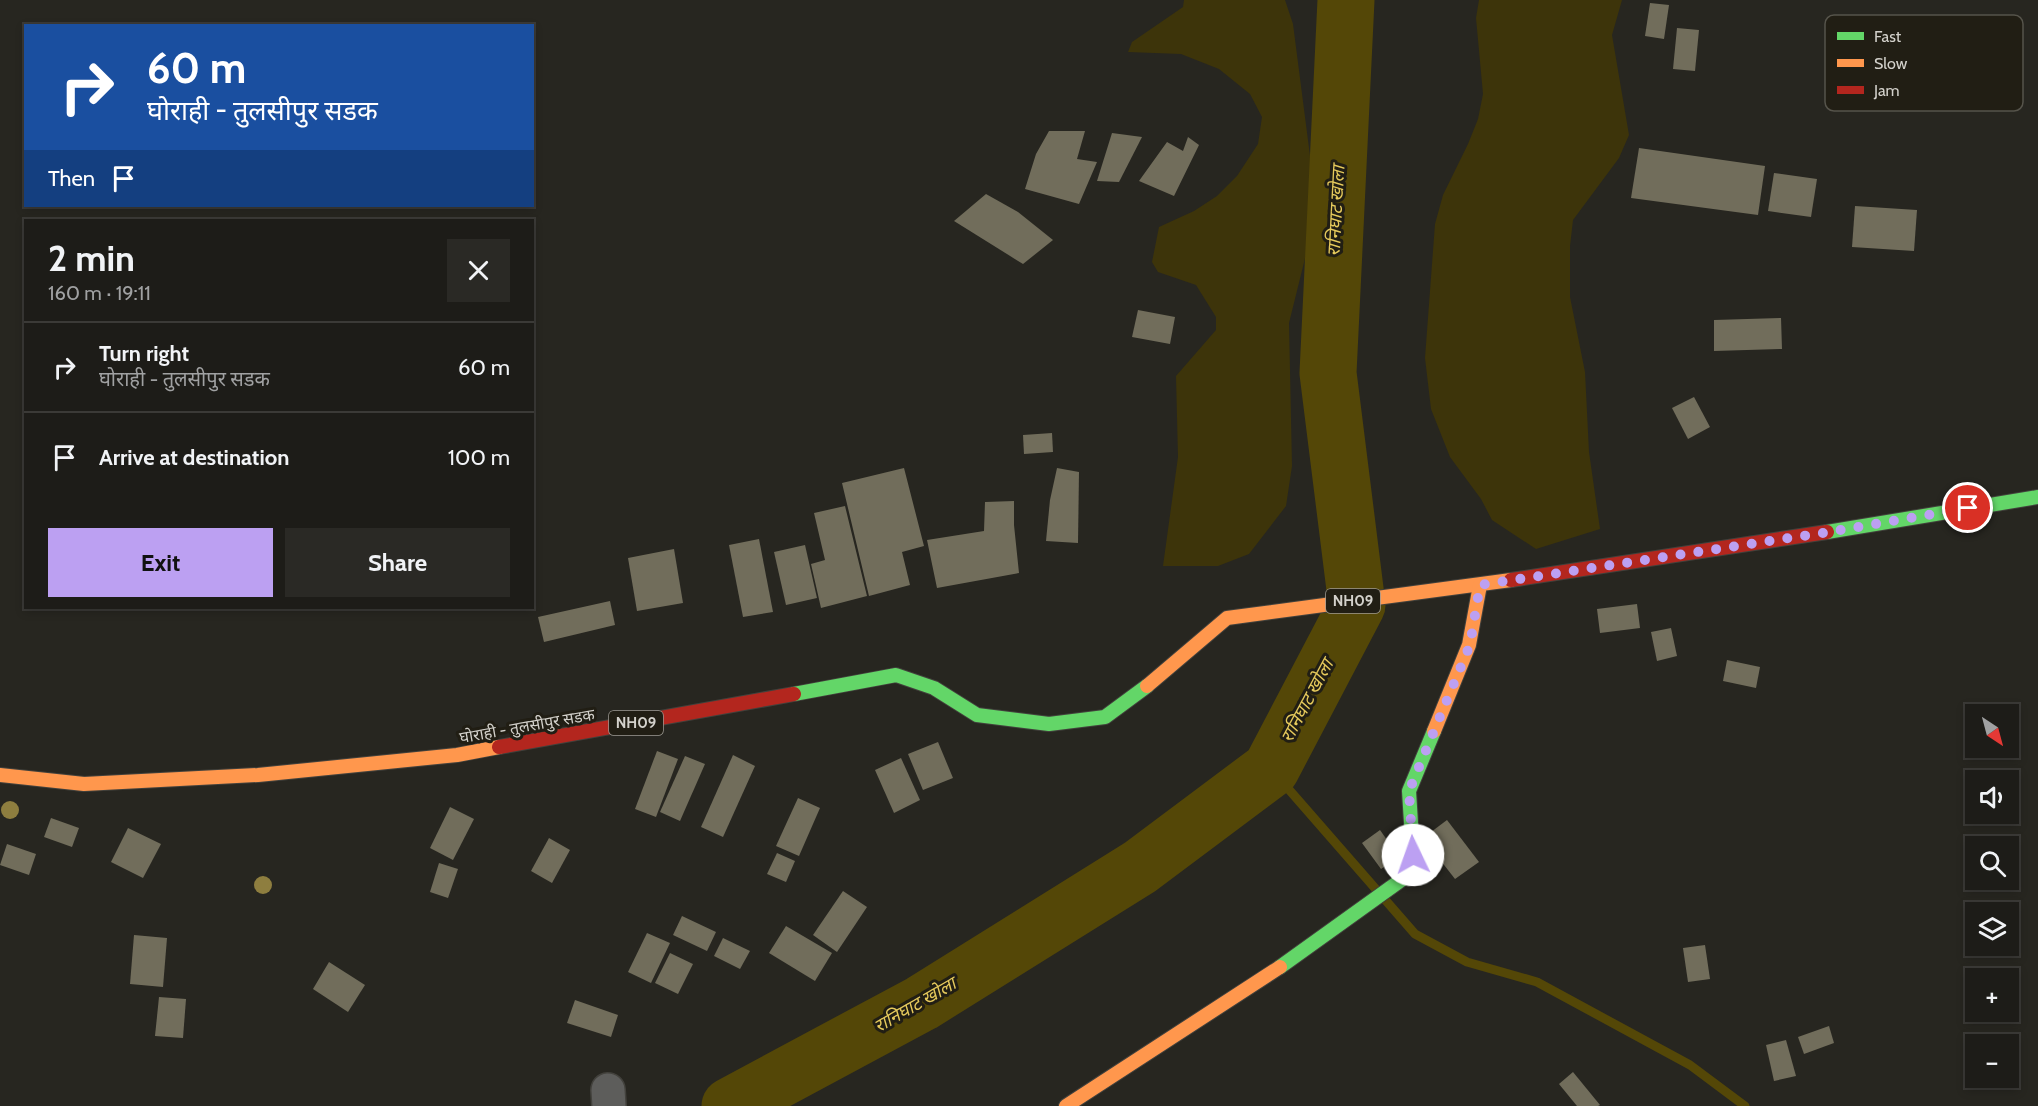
<!DOCTYPE html>
<meta charset="utf-8">
<style>
body{margin:0;font-family:Cabin,"Noto Sans Devanagari",sans-serif;background:#2a2925;color:#f1f3f6;height:100vh;display:flex;flex-direction:column;font-size:22px;white-space:nowrap}
*{box-sizing:border-box;margin:0}
p{font-size:20px;color:#a0a1a2}
.icon{flex:none;width:33px;height:33px;fill:none;stroke:currentColor;stroke-width:2;stroke-linecap:round;stroke-linejoin:round}
.map{position:relative;flex:1;overflow:hidden}
.sheet{position:absolute;left:24px;top:219px;width:510px;height:390px;display:flex;flex-direction:column;background:#1d1c18;border-radius:0px;box-shadow:0 3px 9px #0003,0 0 0 2px #3b3a37}
.sheet>*{flex:none}
.banner{position:absolute;left:24px;top:24px;width:510px;height:183px;border-radius:0px;box-shadow:0 3px 9px #0003,0 0 0 2px #3b3a37;background:#1a4fa0;color:#fff;overflow:hidden}
.needle{width:39px;rotate:144deg}
.fabs{position:absolute;left:1965px;top:704px;display:grid;gap:12px}
.fabs a{display:grid;place-items:center;width:54px;height:54px;border-radius:0px;background:#1d1c18;box-shadow:0 3px 9px #0003,0 0 0 2px #3b3a37;font-size:30px}
.pin{position:absolute;display:grid;place-items:center;width:51px;height:51px;color:#fff;margin:-26px;border:3px solid #fff;border-radius:50%;box-shadow:0 2px 6px #0007}
.me{position:absolute;width:66px;margin:-33px;rotate:357deg;stroke-linejoin:round;filter:drop-shadow(0 0 4px #0008)}
.turn{display:flex;align-items:center;gap:21px;height:126px;padding:0 24px;font-size:27px}
.turn .icon{width:78px;height:78px;stroke-width:2.5}
.turn b{display:block;font-size:42px;line-height:51px}
.then{display:flex;align-items:center;height:57px;padding:0 24px;background:#0003;gap:12px;font-size:22px}
.round{display:grid;place-items:center;flex:none;width:63px;height:63px;border-radius:0px;background:#2a2925}
.overview{display:flex;align-items:center;justify-content:space-between;height:102px;padding:0 24px}
h1{font-size:36px;font-weight:700;line-height:45px}
.button{display:flex;gap:12px;margin-top:auto;padding:12px 24px}
.button a{flex:1;height:69px;border-radius:0px;background:#bca0f2;color:#111;font-size:24px;font-weight:700;line-height:69px;text-align:center}
.button a+a{background:#2a2925;color:#f1f3f6}
ul{padding:0;list-style:none}
li{display:flex;align-items:center;gap:18px;height:90px;padding:0 24px;border-top:2px solid #3b3a37}
li div{flex:1}
li b{display:block;font-size:22px}
li em{font-style:normal}
.map>svg:first-child{display:block}
</style>
<div class="map">
<svg width="2038" height="1106" viewBox="0 0 2038 1106">
<rect width="100%" height="100%" fill="#272620"/>
<!-- green -->
<g fill="#3d340a">
<path d="M1184 0H1285L1293 24 1317 210 1289 323 1292 466 1286 506 1249 554 1218 566H1163L1178 457 1176 376 1216 330V317L1196 285 1158 272 1152 262 1159 227 1194 211 1217 196 1237 176 1258 144 1262 117 1250 94 1219 69 1181 54 1128 52 1132 42 1183 7Z"/>
<path d="M1479 0H1622L1612 35 1629 135 1619 158 1573 220 1570 246V297L1585 372 1589 452 1600 529 1536 549 1492 520 1481 499 1450 457 1431 409 1425 358 1435 224 1443 195 1468 144 1478 119 1483 94 1476 18Z"/>
</g>
<g fill="none" stroke-linecap="round" stroke-linejoin="round">
<!-- stream -->
<path stroke="#544707" stroke-width="9" d="M1271 769 1415 934 1467 962 1537 982 1690 1065 1745 1106"/>
<!-- river -->
<path stroke="#544707" stroke-width="57" d="M730 1106 922 1003 1140 867 1271 769 1357 605 1328 373 1346 0"/>
</g>
<!-- building -->
<g fill="#716d5b">
<path d="M1650 3 1669 5 1664 39 1645 36Z"/>
<path d="M1677 28 1699 30 1695 71 1673 69Z"/>
<path d="M1049 131H1085L1077 159 1097 162 1079 204 1025 189 1036 154Z"/>
<path d="M1112 133 1142 137 1119 182 1097 181Z"/>
<path d="M1188 137 1199 145 1174 196 1139 181 1167 142 1183 151Z"/>
<path d="M1639 148 1765 166 1758 215 1631 198Z"/>
<path d="M1774 173 1817 179 1811 217 1768 211Z"/>
<path d="M986 194 1018 212 1053 240 1023 264 954 221Z"/>
<path d="M1855 206 1917 210 1914 251 1852 247Z"/>
<path d="M1138 310 1175 317 1170 344 1132 337Z"/>
<path d="M1781 318 1782 349 1714 351V320Z"/>
<path d="M1694 397 1710 427 1688 439 1672 408Z"/>
<path d="M1052 433 1053 452 1024 454 1023 435Z"/>
<path d="M904 468 924 546 902 552 910 585 869 596 842 483Z"/>
<path d="M1057 468 1079 472 1078 543 1046 541 1050 500Z"/>
<path d="M1014 501V525L1019 573 937 588 927 540 984 531 985 502Z"/>
<path d="M845 506 867 596 821 608 811 564 825 560 814 513Z"/>
<path d="M759 539 773 612 743 617 729 545Z"/>
<path d="M805 545 817 598 786 605 774 552Z"/>
<path d="M674 549 683 603 637 611 628 558Z"/>
<path d="M610 601 615 625 544 642 538 617Z"/>
<path d="M1637 604 1640 628 1600 633 1597 609Z"/>
<path d="M1671 628 1677 656 1657 661 1651 632Z"/>
<path d="M1727 660 1760 667 1756 688 1723 681Z"/>
<path d="M938 742 953 778 923 790 908 754Z"/>
<path d="M657 751 678 759 656 817 635 809Z"/>
<path d="M733 755 755 766 723 837 701 827Z"/>
<path d="M685 756 705 764 680 821 660 812Z"/>
<path d="M901 758 920 800 894 813 875 770Z"/>
<path d="M798 798 820 808 799 856 776 846Z"/>
<path d="M450 807 474 819 453 860 430 848Z"/>
<path d="M51 818 79 828 72 847 44 837Z"/>
<path d="M1447 820 1479 862 1455 879 1423 838Z"/>
<path d="M128 828 161 844 143 878 111 862Z"/>
<path d="M1380 830 1399 857 1381 869 1362 843Z"/>
<path d="M549 838 570 850 552 883 531 871Z"/>
<path d="M7 844 36 854 29 875 0 865Z"/>
<path d="M777 853 795 861 786 882 767 874Z"/>
<path d="M439 863 458 869 448 898 430 892Z"/>
<path d="M843 891 867 907 837 952 813 935Z"/>
<path d="M682 916 716 932 707 951 673 935Z"/>
<path d="M786 926 832 953 815 981 769 953Z"/>
<path d="M647 933 670 943 651 983 628 972Z"/>
<path d="M134 935 167 938 163 987 130 984Z"/>
<path d="M723 938 750 951 740 969 714 956Z"/>
<path d="M1705 945 1710 979 1688 982 1683 948Z"/>
<path d="M670 953 693 964 678 994 655 983Z"/>
<path d="M329 962 365 985 348 1012 313 989Z"/>
<path d="M159 997 186 999 183 1038 155 1036Z"/>
<path d="M575 1000 618 1015 611 1037 567 1023Z"/>
<path d="M1829 1026 1834 1043 1804 1054 1798 1037Z"/>
<path d="M1786 1040 1796 1076 1774 1081 1766 1045Z"/>
<path d="M1573 1072 1600 1105 1598 1106H1577L1559 1084Z"/>
</g>
<g fill="none" stroke-linecap="round" stroke-linejoin="round">
<defs>
<path id="street" d="M608 1090 609 1106"/>
<g id="fast">
<path d="M1827 532 2038 497"/>
<path d="M794 694 896 675 934 688 977 715 1049 724 1105 717 1147 686"/>
<path d="M1280 967 1404 878 1413 855 1409 791 1434 731"/>
</g>
<g id="slow">
<path d="M1147 686 1227 618 1511 580"/>
<path d="M1434 731 1469 645 1480 585"/>
<path d="M0 775 84 784 258 775 457 755 499 747"/>
<path d="M1066 1106 1280 967"/>
</g>
<g id="jam">
<path d="M1511 580 1827 532"/>
<path d="M499 747 794 694"/>
</g>
</defs>
<!-- street casing -->
<use href="#street" stroke="#42413c" stroke-width="36"/>
<!-- fast casing -->
<use href="#fast" stroke="#42413c" stroke-width="16"/>
<!-- slow casing -->
<use href="#slow" stroke="#42413c" stroke-width="16"/>
<!-- jam casing -->
<use href="#jam" stroke="#42413c" stroke-width="16"/>
<!-- street -->
<use href="#street" stroke="#5d5d5b" stroke-width="33"/>
<!-- fast -->
<use href="#fast" stroke="#63d668" stroke-width="14"/>
<!-- slow -->
<use href="#slow" stroke="#ff974d" stroke-width="14"/>
<!-- jam -->
<use href="#jam" stroke="#b3261e" stroke-width="14"/>
</g>
<!-- trees -->
<g fill="#8e7e3f">
<circle cx="10" cy="810" r="9"/>
<circle cx="263" cy="885" r="9"/>
</g>
<g fill="none" stroke-linecap="round" stroke-linejoin="round">
<!-- route -->
<path stroke="#bca0f2" stroke-width="10" stroke-dasharray="0 18" d="M1413 855 1409 791 1470 645 1480 585 1829 532 1968 508"/>
</g>
<g text-anchor="middle" dominant-baseline="central" stroke-width="6" stroke-linejoin="round" paint-order="stroke">
<!-- shield labels -->
<g fill="#211e14" stroke="#9e9b94" stroke-width="1.5">
<rect x="1326" y="589" width="54" height="24" rx="4.5"/>
<rect x="609" y="711" width="54" height="24" rx="4.5"/>
</g>
<g font-size="15" font-weight="bold" fill="#d3d1cb">
<text x="1353" y="601">NH09</text>
<text x="636" y="723">NH09</text>
</g>
<!-- street labels -->
<g font-size="16" fill="#d3d1cb" stroke="#211e14">
<text transform="translate(527 726) rotate(-10)">घोराही - तुलसीपुर सडक</text>
</g>
<!-- water labels -->
<g font-size="18" font-style="italic" fill="#e6ca5c" stroke="#211e14">
<text transform="translate(1336 211) rotate(-87)">रानिघाट खोला</text>
<text transform="translate(1307 701) rotate(-62)">रानिघाट खोला</text>
<text transform="translate(915 1005) rotate(-30)">रानिघाट खोला</text>
</g>
</g>
<!-- legend -->
<rect x="1825" y="15" width="198" height="96" rx="9" fill="#211e14" stroke="#56544b" stroke-width="1.5"/>
<rect x="1837" y="32" width="27" height="8" fill="#63d668"/>
<rect x="1837" y="59" width="27" height="8" fill="#ff974d"/>
<rect x="1837" y="86" width="27" height="8" fill="#b3261e"/>
<g font-size="16" fill="#d3d1cb">
<text x="1874" y="42">Fast</text>
<text x="1874" y="69">Slow</text>
<text x="1874" y="96">Jam</text>
</g>
</svg>
<div class="fabs">
<a><svg class="needle" viewBox="-14 -14 28 28"><path d="M0-13l5 13h-10z" fill="#e53935"/><path d="M0 13l5-13h-10z" fill="#a0a1a2"/></svg></a>
<a><svg class="icon" aria-label="sound" viewBox="0 0 24 24"><path d="M4 9h4l5-4v14l-5-4H4zM17 9q2 3 0 6"/></svg></a>
<a><svg class="icon" aria-label="search" viewBox="0 0 24 24"><circle cx="10" cy="10" r="6"/><path d="M15 15l6 6"/></svg></a>
<a><svg class="icon" aria-label="layers" viewBox="0 0 24 24"><path d="M12 4l9 5-9 5-9-5zM3 14l9 5 9-5"/></svg></a>
<a>+</a>
<a>−</a>
</div>
<div class="pin" style="left:1968px;top:508px;background:#d93025"><svg class="icon" aria-label="arrive" viewBox="0 0 24 24"><path d="M6 21V4h12l-3 4 3 4H6"/></svg></div>
<svg class="me" style="left:1413px;top:855px" viewBox="-20 -20 40 40"><circle r="19" fill="#fff"/><path d="M0-13L10 11 0 6-10 11z" fill="#bca0f2"/></svg>
<div class="banner">
<div class="turn"><svg class="icon" aria-label="right" viewBox="0 0 24 24"><path d="M7 20v-9h11M14 6l5 5-5 5"/></svg><div><b>60 m</b>घोराही - तुलसीपुर सडक</div></div>
<div class="then">Then<svg class="icon" aria-label="arrive" viewBox="0 0 24 24"><path d="M6 21V4h12l-3 4 3 4H6"/></svg></div>
</div>
<section class="sheet">
<div class="overview"><div><h1>2 min</h1><p>160 m · 19:11</p></div><a class="round"><svg class="icon" aria-label="close" viewBox="0 0 24 24"><path d="M6 6l12 12M18 6L6 18"/></svg></a></div>
<ul>
<li><svg class="icon" aria-label="right" viewBox="0 0 24 24"><path d="M7 20v-9h11M14 6l5 5-5 5"/></svg><div><b>Turn right</b><p>घोराही - तुलसीपुर सडक</p></div><em>60 m</em></li>
<li><svg class="icon" aria-label="arrive" viewBox="0 0 24 24"><path d="M6 21V4h12l-3 4 3 4H6"/></svg><div><b>Arrive at destination</b></div><em>100 m</em></li>
</ul>
<div class="button"><a>Exit</a><a>Share</a></div>
</section>
</div>
